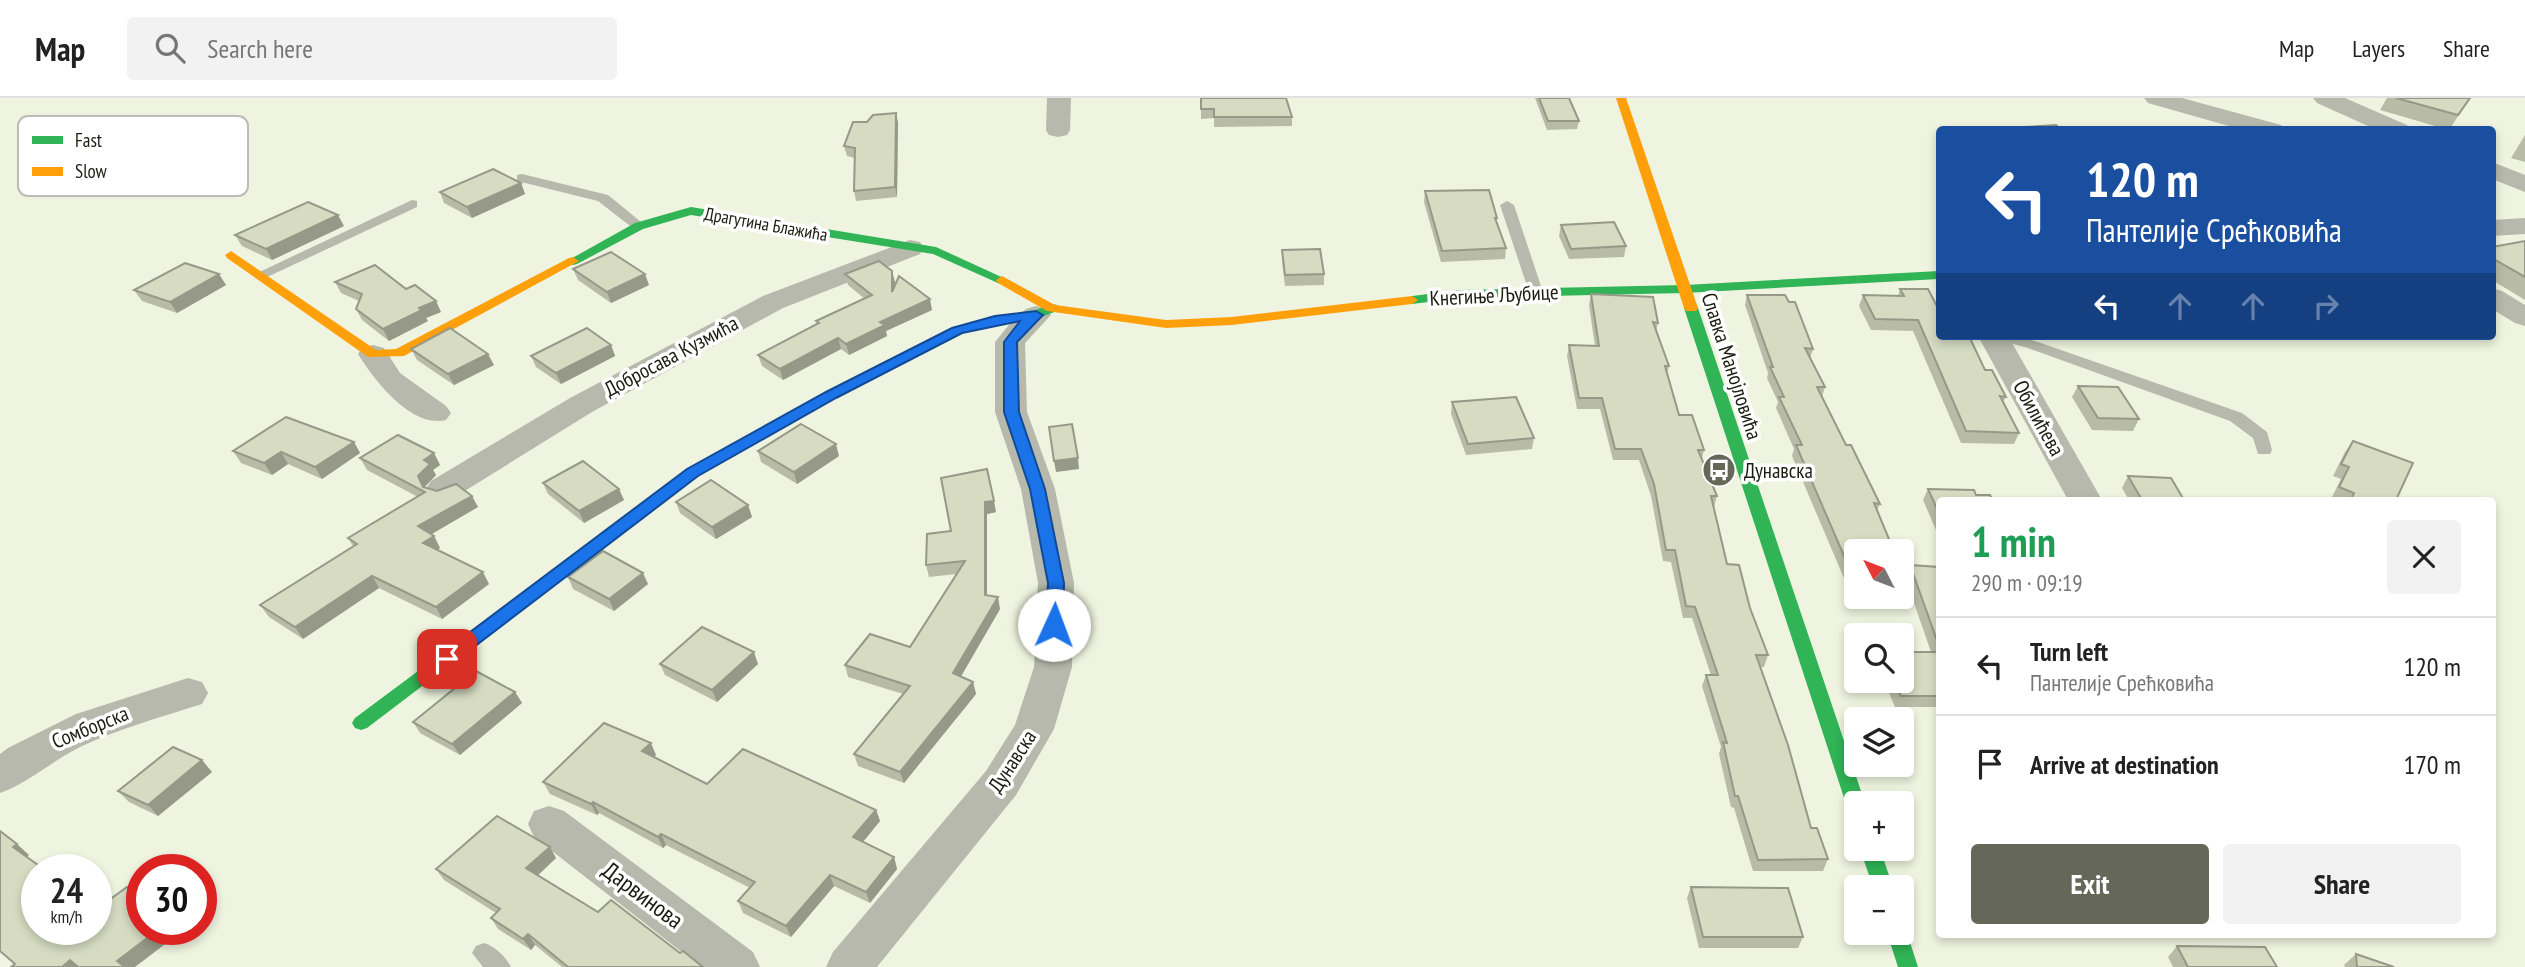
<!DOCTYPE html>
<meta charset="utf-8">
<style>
body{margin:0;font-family:"PT Sans Narrow",sans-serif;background:#f2f2f2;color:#222;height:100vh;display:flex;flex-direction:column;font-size:26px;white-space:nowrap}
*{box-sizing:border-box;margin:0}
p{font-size:23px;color:#767676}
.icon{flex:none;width:38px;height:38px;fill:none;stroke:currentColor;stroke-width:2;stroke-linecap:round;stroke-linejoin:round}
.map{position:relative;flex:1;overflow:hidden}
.details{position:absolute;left:1936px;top:399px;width:560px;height:441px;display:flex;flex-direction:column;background:#fff;border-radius:7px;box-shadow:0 4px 10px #0003}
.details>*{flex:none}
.banner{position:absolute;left:1936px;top:28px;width:560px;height:214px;border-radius:7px;box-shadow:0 4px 10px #0003;background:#1a4fa0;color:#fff;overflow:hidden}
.needle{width:46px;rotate:312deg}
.fabs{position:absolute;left:1844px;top:441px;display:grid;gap:14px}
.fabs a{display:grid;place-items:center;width:70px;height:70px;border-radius:7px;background:#fff;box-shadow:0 4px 10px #0003;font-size:35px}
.speed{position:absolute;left:21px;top:756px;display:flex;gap:14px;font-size:35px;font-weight:700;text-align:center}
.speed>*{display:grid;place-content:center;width:91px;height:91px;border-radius:50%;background:#fff;box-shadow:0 4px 10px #0003;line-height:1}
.speed small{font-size:18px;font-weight:400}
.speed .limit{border:10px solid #d22;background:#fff;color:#111}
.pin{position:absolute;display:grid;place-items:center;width:60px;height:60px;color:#fff;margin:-30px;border-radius:14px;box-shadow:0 4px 10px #0006}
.me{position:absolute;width:77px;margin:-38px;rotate:2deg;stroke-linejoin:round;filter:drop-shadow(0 0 5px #0008)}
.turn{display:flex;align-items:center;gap:24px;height:147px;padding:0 35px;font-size:32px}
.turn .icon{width:91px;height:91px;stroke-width:2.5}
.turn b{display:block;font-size:49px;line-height:60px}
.lanes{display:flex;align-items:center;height:66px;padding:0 35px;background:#0003;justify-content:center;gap:35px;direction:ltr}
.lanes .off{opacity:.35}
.round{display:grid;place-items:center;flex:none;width:74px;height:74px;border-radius:7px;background:#f2f2f2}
.summary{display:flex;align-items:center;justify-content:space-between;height:119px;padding:0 35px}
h1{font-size:42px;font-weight:600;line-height:52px;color:#1e9e55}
.primary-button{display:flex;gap:14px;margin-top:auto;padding:14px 35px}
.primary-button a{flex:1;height:80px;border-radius:7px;background:#656859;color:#fff;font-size:28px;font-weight:600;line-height:80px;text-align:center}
.primary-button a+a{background:#f2f2f2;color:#222}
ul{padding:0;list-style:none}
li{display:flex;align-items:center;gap:21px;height:98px;padding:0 35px;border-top:2px solid #e0e0e0}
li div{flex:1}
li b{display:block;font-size:26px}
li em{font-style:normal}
header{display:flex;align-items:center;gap:42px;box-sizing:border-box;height:98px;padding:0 35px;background:#fff;border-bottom:2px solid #e0e0e0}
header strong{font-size:33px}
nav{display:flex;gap:38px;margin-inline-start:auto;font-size:24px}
.search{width:490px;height:63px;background:#f2f2f2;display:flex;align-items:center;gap:18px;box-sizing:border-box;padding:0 24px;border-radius:7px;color:#767676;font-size:26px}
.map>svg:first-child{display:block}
</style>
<header>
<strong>Map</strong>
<div class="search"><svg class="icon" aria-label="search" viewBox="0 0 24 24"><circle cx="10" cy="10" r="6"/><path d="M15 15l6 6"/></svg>Search here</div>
<nav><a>Map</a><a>Layers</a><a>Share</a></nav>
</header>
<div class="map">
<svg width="2525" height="869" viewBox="0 0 2525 869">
<rect width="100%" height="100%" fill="#eff4e0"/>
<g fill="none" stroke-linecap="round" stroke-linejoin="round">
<!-- lane -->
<g fill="#b6b9ab" fill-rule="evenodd">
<path d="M522 76 608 97 646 128 639 132 634 131 598 103 517 83V77Z"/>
<path d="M412 102 417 103V109L265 180 260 181 253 177Z"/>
<path d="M1507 103 1514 107 1543 194 1541 197 1536 198 1529 194 1500 107Z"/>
<path d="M1993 238H2017L2038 244 2242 315 2267 334 2272 352 2270 356H2258L2253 340 2230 323 2028 250 1995 241Z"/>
<path d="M484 845C496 849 505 858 511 869H483L472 855 476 848Z"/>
</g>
<!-- street -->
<g fill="#b6b9ab" fill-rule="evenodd">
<path d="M1047 0H1071L1070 32 1067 37 1058 39 1049 37 1046 32Z"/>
<path d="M2144 0H2182L2281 27 2284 32H2243L2148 5Z"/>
<path d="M2313 0H2345L2407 27 2410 32H2377L2317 5Z"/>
<path d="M2492 64 2525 77V94L2492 81Z"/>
<path d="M2525 120V136L2492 138V122Z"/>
<path d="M910 142 920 144 924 150 920 156 783 210 592 314 455 399 443 402 431 399 426 391 431 383 570 300 763 198Z"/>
<path d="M2492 190 2502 193 2525 207V228L2515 225 2492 211Z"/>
<path d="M1036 208 1046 211 1051 217 1025 245 1027 314 1055 391 1074 485 1072 569 1054 631 1016 697 877 869H826L833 854 986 673 1015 627 1034 569 1038 485 1021 391 995 314V244L1013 222 1026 211Z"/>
<path d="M1978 238H2008L2102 402H2068Z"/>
<path d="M373 247 384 250 400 275 446 308 451 315 446 322C412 331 374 282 358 256L362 250Z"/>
<path d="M188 580 202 584 208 595 202 606C161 619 118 631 80 649 52 663 28 685 0 695V656L8 650 76 616Z"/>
<path d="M549 708 564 713 753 854 760 869H701L534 739 528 726 534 713Z"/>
</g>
<!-- fast -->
<g fill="#30b455" fill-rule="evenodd">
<path d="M691 109 936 149 1008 182 1002 186 998 185 933 156 691 117 643 131 577 166 573 167 567 163 635 125Z"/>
<path d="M1939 173V181L1685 195 1461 200 1412 206 1406 202 1412 198 1461 192 1685 187Z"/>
<path d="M1052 206 1057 207V213L1036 221 996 226 962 236 836 300 698 378 367 630 361 632 355 630 352 625 355 620 688 372 826 294 952 230 995 218 1033 213Z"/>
<path d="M1691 206 1698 210 1865 705H1857V717L1850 715 1847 709 1684 210Z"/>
<path d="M1860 751H1880L1893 789H1873Z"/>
<path d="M1902 828 1907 835 1918 869H1898L1887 835H1902Z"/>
</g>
<!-- slow -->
<g fill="#ff9f0a" fill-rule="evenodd">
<path d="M1616 0H1626L1698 210 1696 213H1686L1684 210Z"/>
<path d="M231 153 376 252 396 251 569 160 573 159 579 163 404 258 368 259 227 160 225 157Z"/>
<path d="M1002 178 1055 207 1166 222 1232 219 1412 198 1418 202 1412 206 1232 227 1166 230 1047 213 998 185 996 182Z"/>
</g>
</g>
<!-- wall -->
<g fill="#b8bca7">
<path d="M1201 0 1292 19V28L1214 29V20L1201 21Z"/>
<path d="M1535 0H1569L1579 23 1577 31 1547 32Z"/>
<path d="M2387 0H2470L2449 32 2380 12Z"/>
<path d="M896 15 898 25 897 99 856 103 854 93 855 60 847 58 844 48 867 24Z"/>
<path d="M2525 37V64L2511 60Z"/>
<path d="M521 85 525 96 472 120 444 105 440 94Z"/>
<path d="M1425 93 1497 120V125L1506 150 1505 161 1441 164 1424 104Z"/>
<path d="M1561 127 1626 148 1624 159 1569 161 1559 138Z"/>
<path d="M344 128 272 162 242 148 235 137Z"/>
<path d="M2525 143V202L2492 182V149Z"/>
<path d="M1282 152 1324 176V187L1285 188 1282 163Z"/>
<path d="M573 171 649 187 611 205 578 182Z"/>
<path d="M892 173 894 188 932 212 886 233 887 238 849 257 841 251 783 282 762 268 758 257 817 226 816 223 865 201 848 187 845 176Z"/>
<path d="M335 184 406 191 441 214 426 220 428 223 389 243 362 222 356 211 359 203 341 195Z"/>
<path d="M226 187 177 215 142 203 134 192Z"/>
<path d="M1900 191 1939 238 1985 272 2006 299 2003 304 2019 335 2014 346 1961 345 1913 233 1871 232 1859 208 1863 197 1898 198Z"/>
<path d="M1591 196 1658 225 1656 234 1669 268 1667 276 1679 317 1704 352 1702 360 1717 398 1714 409 1727 466 1750 510 1768 557 1764 569H1760L1811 730 1828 761 1823 773H1753L1734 710 1731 709 1719 656 1721 649 1702 588 1706 577H1711L1692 520H1683L1671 464 1663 463 1651 398 1639 362H1613L1600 311H1577L1567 258 1569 247 1595 248 1589 207Z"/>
<path d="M1747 197 1813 251 1810 260 1825 289 1822 299 1846 347 1880 406 1857 453V485H1846L1792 358 1794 351 1776 310 1778 304 1767 280 1768 275 1745 207Z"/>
<path d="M611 247 615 258 561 286 536 269 531 258Z"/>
<path d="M411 251 494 267 454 287 417 262Z"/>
<path d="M2078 288 2139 321 2133 333 2092 332 2072 299Z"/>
<path d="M1452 304 1534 340 1532 351 1466 357 1451 316Z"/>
<path d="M2353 343 2396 402H2335L2331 401 2341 381 2333 378 2345 354Z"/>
<path d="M354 344 360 355 322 381 288 366 272 377 241 365 233 353Z"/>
<path d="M758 353 839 358 797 386 761 364Z"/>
<path d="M434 355 440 367 433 372 436 377 424 389 478 409 431 436 434 438 440 450 437 452 489 486 442 521 379 490 303 541 269 519 260 507 353 448 348 440 418 399 367 372 360 360Z"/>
<path d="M2128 378 2184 402H2129L2122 390Z"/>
<path d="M941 380 996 414 987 416V497L1000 511 961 578 973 584 976 596 904 685 858 668 854 656 903 596 848 579 845 567 910 549 956 476 929 479 926 467 951 433Z"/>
<path d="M543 385 624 402 584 425 548 396Z"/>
<path d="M1928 391 1976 397 1939 402V439L1923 402Z"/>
<path d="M676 404 748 407 752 419 716 441 680 415Z"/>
<path d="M1910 467 1939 469V609H1895L1884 583H1902L1931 554 1905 479Z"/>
<path d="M568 479 648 486 614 513 573 491Z"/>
<path d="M660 566H758L717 604 665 577Z"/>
<path d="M515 594 522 605 460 657 420 635 413 624Z"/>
<path d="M656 657 654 659 707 686 876 712 880 723 863 744 894 759 897 771 870 805 834 788 791 839 743 815 738 803 750 790 666 747 663 750 599 715 597 717 550 696 543 684Z"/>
<path d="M212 674 158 718 129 704 118 693Z"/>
<path d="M556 760 538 777 598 814 680 855 703 869H562L535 847 531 852 498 831 491 820 496 815 444 782 436 771Z"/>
<path d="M1691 789 1803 839 1798 850H1699L1687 800Z"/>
<path d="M2177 848 2277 869H2173L2168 859Z"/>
<path d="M2356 856 2394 869H2345L2344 867Z"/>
</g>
<!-- shaded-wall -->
<g fill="#969988">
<path d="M896 15 898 25 897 99 895 89Z"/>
<path d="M521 85 525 96 472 120 467 109Z"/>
<path d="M338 117 344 128 272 162 266 151Z"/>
<path d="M892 173 895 184 894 205 892 194Z"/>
<path d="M219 176 226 187 177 215 170 204Z"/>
<path d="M645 176 649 187 611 205 607 194Z"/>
<path d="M930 201 932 212 886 233 887 238 849 257 846 246 880 224Z"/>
<path d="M436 203 441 214 426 220 428 223 389 243 383 231 419 210Z"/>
<path d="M838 240 841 251 783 282 780 271Z"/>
<path d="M611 247 615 258 561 286 556 275Z"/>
<path d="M488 256 494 267 454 287 448 276Z"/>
<path d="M354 344 360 355 322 381 315 369Z"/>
<path d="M836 346 839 358 797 386 794 374Z"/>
<path d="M281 354 288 366 272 377 264 365Z"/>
<path d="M434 355 440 367 433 372 436 377 424 390 429 400 418 378 424 362Z"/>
<path d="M1078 360 1079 371 1056 374 1054 363Z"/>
<path d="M619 391 624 402 584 425 579 413Z"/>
<path d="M472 398 478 409 425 440 418 428Z"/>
<path d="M994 403 996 414 987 416V508L985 497V404Z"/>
<path d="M748 407 752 419 716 441 712 429Z"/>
<path d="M434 438 440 450 430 457 423 445Z"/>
<path d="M483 474 489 486 442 521 436 509Z"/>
<path d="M643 475 648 486 614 513 609 501Z"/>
<path d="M372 478 379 490 303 541 295 529Z"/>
<path d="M998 499 1000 511 956 587 953 575Z"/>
<path d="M754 554 758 566 717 604 712 592Z"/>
<path d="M973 584 976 596 904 685 900 674Z"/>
<path d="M515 594 522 605 460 657 452 646Z"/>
<path d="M651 645 656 657 648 665 642 653Z"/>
<path d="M202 662 212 674 158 718 148 707Z"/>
<path d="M593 704 599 715 597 717 591 706Z"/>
<path d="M876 712 880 723 857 751 853 739Z"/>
<path d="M661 736 666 747 663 750 658 739Z"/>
<path d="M17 746 29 757 25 760 13 749Z"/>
<path d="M550 749 556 760 533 782 526 770Z"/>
<path d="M894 759 897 771 870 805 866 794Z"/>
<path d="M830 777 834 788 791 839 786 828Z"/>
<path d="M159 831H178L181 834 135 869H123L117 863Z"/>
<path d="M528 836 535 847 531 852 523 841Z"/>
<path d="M70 862 78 869H62Z"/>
</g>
<!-- building -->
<g fill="#d6dbc2" stroke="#969988" stroke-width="2">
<path d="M1201 0H1286L1292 19H1214V11H1201Z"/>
<path d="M1539 0H1569L1579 23H1548Z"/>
<path d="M2396 0H2470L2458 17Z"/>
<path d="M896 15 895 89 854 93 855 50 844 48 853 24H867L873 17Z"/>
<path d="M2056 27 2061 32H2027L2025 29Z"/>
<path d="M493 71 521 85 467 109 440 94Z"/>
<path d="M1489 92 1497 120H1495L1506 150 1442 153 1425 93Z"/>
<path d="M308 104 338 117 266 151 235 137Z"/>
<path d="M1614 124 1626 148 1571 151 1561 127Z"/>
<path d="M2525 143V179L2492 160V149Z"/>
<path d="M1320 151 1324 176 1285 177 1282 152Z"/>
<path d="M611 154 645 176 607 194 573 171Z"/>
<path d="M879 163 892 173V194L899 178 930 201 880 224 885 227 846 246 838 240 780 271 758 257 819 225 816 223 872 197 845 176Z"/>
<path d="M185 165 219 176 170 204 134 192Z"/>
<path d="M375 167 406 191 415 187 436 203 419 210 422 212 383 231 356 211 362 196 335 184Z"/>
<path d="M1900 191H1928L1939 212V238H1969L1985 272H1992L2006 299 2000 298 2019 335 1966 333 1918 222 1875 221 1863 197 1904 198Z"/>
<path d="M1591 196 1653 199 1658 225 1653 224 1669 268H1665L1679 317H1692L1704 352H1698L1717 398H1711L1727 466 1739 467 1750 510 1768 557H1756L1788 647 1811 730H1817L1828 761 1758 762 1738 698H1735L1723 644 1727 645 1706 577H1718L1695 509 1686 508 1675 452H1666L1654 386 1641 351H1615L1602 300H1579L1569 247 1599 248Z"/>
<path d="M1747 197H1785L1789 204H1795L1813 251 1805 250 1825 289H1817L1846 347H1851L1880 406 1874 405 1894 453H1857V474H1851L1796 347H1802L1779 299H1784L1770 269H1773Z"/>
<path d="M450 230 488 256 448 276 411 251Z"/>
<path d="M587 230 611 247 556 275 531 258Z"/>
<path d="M2078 288 2118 289 2139 321 2098 320Z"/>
<path d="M1516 299 1534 340 1468 346 1452 304Z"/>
<path d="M286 319 354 344 315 369 281 354 264 365 233 353Z"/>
<path d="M801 326 836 346 794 374 758 353Z"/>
<path d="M1072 326 1078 360 1054 363 1049 329Z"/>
<path d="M398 337 434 355 424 362 430 366 418 378 423 389 437 393 456 386 472 398 418 428 434 438 423 445 483 474 436 509 372 478 295 529 260 507 357 446 348 440 425 394 360 360Z"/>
<path d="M2353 343 2413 365 2396 402H2351L2354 395 2339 389 2349 369 2341 366Z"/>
<path d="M583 363 619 391 579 413 543 385Z"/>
<path d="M987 371 994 403 985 404V497L998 499 953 575 973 584 900 674 854 656 910 588 845 567 870 536 910 549 965 463 926 467 927 436 951 433 941 380Z"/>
<path d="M2128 378 2171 380 2184 402H2142Z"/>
<path d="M711 382 748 407 712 429 676 404Z"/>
<path d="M1928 391 1974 392 1976 397H1990L1993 402H1939V415Z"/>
<path d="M603 453 643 475 609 501 568 479Z"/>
<path d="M1910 467 1939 469V548Z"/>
<path d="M702 529 754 554 712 592 660 566Z"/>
<path d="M1902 554H1939V598H1901L1894 583H1902Z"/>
<path d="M476 573 515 594 452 646 413 624Z"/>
<path d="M604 625 651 645 642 653 707 686 743 651 876 712 853 739 894 759 866 794 830 777 786 828 738 803 755 784 661 736 658 739 593 704 591 706 543 684Z"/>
<path d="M173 649 202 662 148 707 118 693Z"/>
<path d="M497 718 550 749 526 770 598 814 611 802 680 855 683 853 703 869H568L528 836 523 841 491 820 500 811 436 771Z"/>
<path d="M0 733 17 746 13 749 45 772H37V831H96V808L98 810 127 789 142 801V831H159L117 863 125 869H78L70 862 62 869H11L15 866 0 853Z"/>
<path d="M1691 789 1788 790 1803 839H1703Z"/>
<path d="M2177 848 2265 849 2277 869H2188Z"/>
<path d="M2356 856 2394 869H2357Z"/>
</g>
<!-- route -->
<path fill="#1a73e8" stroke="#114b97" stroke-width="2" d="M1036 213 1043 217 1017 244 1019 314 1045 391 1064 485 1063 527 1060 531H1048L1046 527 1048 485 1030 391 1004 314V244L1020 223 962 235 836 300 698 378 453 565H441L439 561 441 556 687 371 826 294 952 230 995 218Z"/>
<!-- icons -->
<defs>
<symbol id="bus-disc" viewBox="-11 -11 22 22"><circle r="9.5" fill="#656859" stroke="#fff"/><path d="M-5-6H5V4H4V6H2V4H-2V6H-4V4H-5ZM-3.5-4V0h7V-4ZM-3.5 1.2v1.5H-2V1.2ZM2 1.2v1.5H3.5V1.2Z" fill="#fff"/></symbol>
</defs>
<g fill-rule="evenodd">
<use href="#bus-disc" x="1700" y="353" width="38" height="38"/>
</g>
<g text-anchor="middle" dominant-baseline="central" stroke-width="7" stroke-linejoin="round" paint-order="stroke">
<!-- far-street labels -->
<g font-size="18" fill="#1b1d10" stroke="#fff">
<text transform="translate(766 126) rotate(10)">Драгутина Блажића</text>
</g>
<!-- street labels -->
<g font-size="21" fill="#1b1d10" stroke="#fff">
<text transform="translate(1494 197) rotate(-3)">Кнегиње Љубице</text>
<text transform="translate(671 258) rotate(-28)">Добросава Кузмића</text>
<text transform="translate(1732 268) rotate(72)">Славка Манојловића</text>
<text transform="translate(2039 320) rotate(61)">Обилићева</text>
<text transform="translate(90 629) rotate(-22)">Сомборска</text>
<text transform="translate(1012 663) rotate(-57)">Дунавска</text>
</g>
<!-- poi labels -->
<g font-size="21" fill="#1b1d10" stroke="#fff" text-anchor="start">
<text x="1744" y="372">Дунавска</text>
</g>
<!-- near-street labels -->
<g font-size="24" fill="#1b1d10" stroke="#fff">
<text transform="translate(643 797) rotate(37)">Дарвинова</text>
</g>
</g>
<!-- legend -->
<rect x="18" y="18" width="230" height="80" rx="10" fill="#fff" stroke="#bbbbb7" stroke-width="2"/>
<rect x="32" y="38" width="31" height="8" fill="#30b455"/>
<rect x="32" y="69" width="31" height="9" fill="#ff9f0a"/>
<g font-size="19" fill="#1b1d10">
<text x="75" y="49">Fast</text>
<text x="75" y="80">Slow</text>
</g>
</svg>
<div class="fabs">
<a><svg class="needle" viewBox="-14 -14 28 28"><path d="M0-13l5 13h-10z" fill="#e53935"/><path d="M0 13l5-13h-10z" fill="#767676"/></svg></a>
<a><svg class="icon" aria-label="search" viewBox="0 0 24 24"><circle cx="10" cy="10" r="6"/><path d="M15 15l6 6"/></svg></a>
<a><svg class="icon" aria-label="layers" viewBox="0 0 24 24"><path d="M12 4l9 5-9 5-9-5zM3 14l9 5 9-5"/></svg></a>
<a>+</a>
<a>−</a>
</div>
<div class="speed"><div>24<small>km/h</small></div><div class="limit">30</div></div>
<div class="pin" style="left:447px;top:561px;background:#d93025"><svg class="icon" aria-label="arrive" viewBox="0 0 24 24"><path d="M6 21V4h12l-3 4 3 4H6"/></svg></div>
<svg class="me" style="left:1054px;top:527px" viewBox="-20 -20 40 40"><circle r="19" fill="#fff"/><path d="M0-13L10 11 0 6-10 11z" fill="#1a73e8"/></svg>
<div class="banner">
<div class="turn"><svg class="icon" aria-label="left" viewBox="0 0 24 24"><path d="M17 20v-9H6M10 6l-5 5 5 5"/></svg><div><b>120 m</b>Пантелије Срећковића</div></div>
<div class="lanes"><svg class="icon" aria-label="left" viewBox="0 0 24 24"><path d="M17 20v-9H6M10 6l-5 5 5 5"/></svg><svg class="icon off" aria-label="ahead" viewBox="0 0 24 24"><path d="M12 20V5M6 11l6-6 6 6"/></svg><svg class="icon off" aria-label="ahead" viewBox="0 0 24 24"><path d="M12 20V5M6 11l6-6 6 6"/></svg><svg class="icon off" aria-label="right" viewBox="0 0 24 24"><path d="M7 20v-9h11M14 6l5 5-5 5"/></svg></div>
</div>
<section class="details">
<div class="summary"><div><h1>1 min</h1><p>290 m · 09:19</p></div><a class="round"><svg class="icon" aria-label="close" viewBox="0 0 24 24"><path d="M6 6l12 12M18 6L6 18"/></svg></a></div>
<ul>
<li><svg class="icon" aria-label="left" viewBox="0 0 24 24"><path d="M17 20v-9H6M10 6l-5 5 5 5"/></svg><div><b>Turn left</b><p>Пантелије Срећковића</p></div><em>120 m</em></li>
<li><svg class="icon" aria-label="arrive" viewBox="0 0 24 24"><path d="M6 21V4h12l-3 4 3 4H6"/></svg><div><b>Arrive at destination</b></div><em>170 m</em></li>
</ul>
<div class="primary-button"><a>Exit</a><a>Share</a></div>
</section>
</div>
